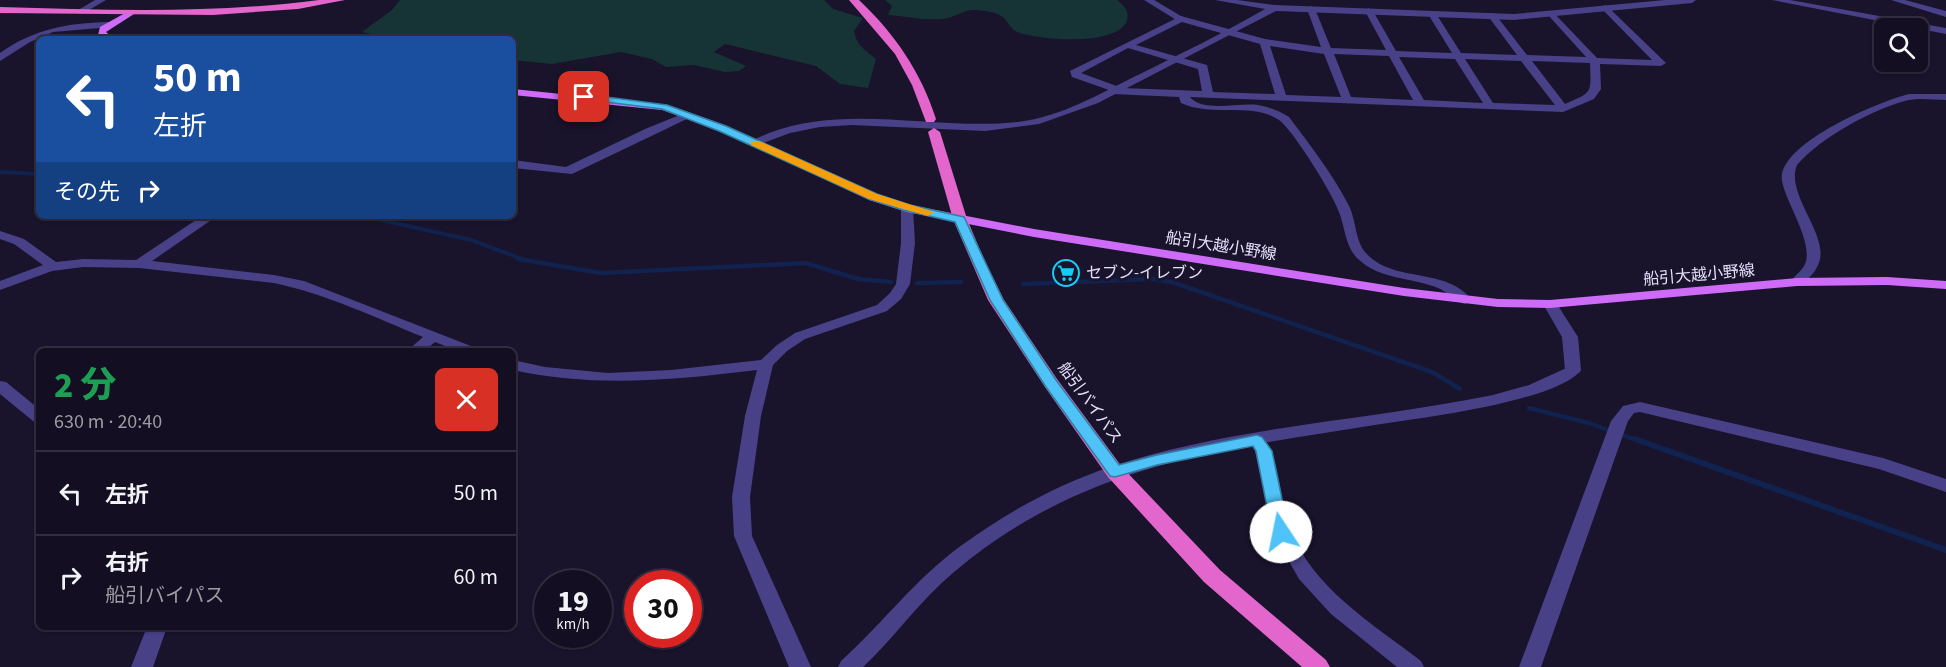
<!DOCTYPE html>
<html lang="ja">
<meta charset="utf-8">
<style>
body{margin:0;font-family:"Source Sans 3","Noto Sans JP",sans-serif;background:#1c172a;color:#f1f3f6;height:100vh;display:flex;flex-direction:column;font-size:22px;white-space:nowrap}
*{box-sizing:border-box;margin:0}
p{font-size:20px;color:#9d9ca5}
.icon{flex:none;width:33px;height:33px;fill:none;stroke:currentColor;stroke-width:2;stroke-linecap:round;stroke-linejoin:round}
.map{position:relative;flex:1;overflow:hidden}
.details{position:absolute;left:36px;top:348px;width:480px;height:282px;display:flex;flex-direction:column;background:#130e21;border-radius:9px;box-shadow:0 2px 4px #0004,0 0 0 2px #322e3f}
.details>*{flex:none}
.top-card{position:absolute;left:36px;top:36px;width:480px;height:183px;border-radius:9px;box-shadow:0 2px 4px #0004,0 0 0 2px #322e3f;background:#1a4fa0;color:#fff;overflow:hidden}
.controls{position:absolute;left:1874px;top:18px;display:grid;gap:12px}
.controls a{display:grid;place-items:center;width:54px;height:54px;border-radius:9px;background:#130e21;box-shadow:0 2px 4px #0004,0 0 0 2px #322e3f;font-size:30px}
.speed{position:absolute;left:534px;top:570px;display:flex;gap:12px;font-size:30px;font-weight:700;text-align:center}
.speed>*{display:grid;place-content:center;width:78px;height:78px;border-radius:50%;background:#130e21;box-shadow:0 2px 4px #0004,0 0 0 2px #322e3f;line-height:1}
.speed small{font-size:15px;font-weight:400}
.speed .limit{border:9px solid #d22;background:#fff;color:#111}
.pin{position:absolute;display:grid;place-items:center;width:51px;height:51px;color:#fff;margin:-26px;border-radius:12px;box-shadow:0 3px 9px #0006}
.me{position:absolute;width:66px;margin:-33px;rotate:349deg;stroke-linejoin:round;filter:drop-shadow(0 0 4px #0008)}
.turn{display:flex;align-items:center;gap:21px;height:126px;padding:0 18px;font-size:27px}
.turn .icon{width:78px;height:78px;stroke-width:2.5}
.turn b{display:block;font-size:42px;line-height:51px}
.then{display:flex;align-items:center;height:57px;padding:0 18px;background:#0003;gap:12px;font-size:22px}
.round{display:grid;place-items:center;flex:none;width:63px;height:63px;border-radius:9px;background:#1c172a}
.overview{display:flex;align-items:center;justify-content:space-between;height:102px;padding:0 18px}
h1{font-size:36px;font-weight:800;line-height:45px;color:#1e9e55}
ul{padding:0;list-style:none}
li{display:flex;align-items:center;gap:18px;height:84px;padding:0 18px;border-top:2px solid #322e3f}
li div{flex:1}
li b{display:block;font-size:22px}
li em{font-style:normal}
.map>svg:first-child{display:block}
</style>
<div class="map">
<svg width="1946" height="667" viewBox="0 0 1946 667">
<rect width="100%" height="100%" fill="#19132c"/>
<!-- green -->
<g fill="#163436">
<path d="M400 0H824L833 9 863 18 854 31C856 45 866 51 876 59L868 88 840 84 816 66 725 44 714 52 746 66 739 71 725 72 694 65 666 67 652 59 621 52 552 64 513 60V39H380L379 36 362 32 392 10Z"/>
<path d="M885 0H1117C1124 5 1131 13 1126 23 1112 46 1042 40 1020 33 1011 30 1010 25 1004 18 998 12 982 10 974 10 963 10 953 18 943 19 925 21 905 16 888 15L892 6Z"/>
</g>
<g fill="none" stroke-linecap="round" stroke-linejoin="round">
<!-- stream-far2 -->
<g stroke="#10224d" stroke-width="4">
<path d="M0 172 39 174"/>
<path d="M363 216 471 240 525 260"/>
</g>
<!-- stream-far1 -->
<g stroke="#10224d" stroke-width="4.5">
<path d="M518 259 601 273 806 263 858 279 891 282"/>
<path d="M917 283 961 282"/>
<path d="M1023 284 1153 279 1172 282 1432 372 1460 389"/>
<path d="M1529 408 1589 423 1639 441"/>
</g>
<!-- stream -->
<path stroke="#10224d" stroke-width="6" d="M1635 439 1946 550"/>
<!-- minor -->
<g fill="#494188" fill-rule="evenodd">
<path d="M95 0H106L82 14 75 12Z"/>
<path d="M1772 0H1790L1946 28V34Z"/>
<path d="M1606 5 1666 63 1661 66 1600 64 1601 89 1594 99 1563 112 1190 97C1203 113 1239 102 1258 105 1269 107 1279 111 1289 117 1310 145 1332 173 1348 204 1356 218 1355 240 1365 252 1392 284 1446 266 1472 300L1465 304C1455 302 1448 292 1438 288 1411 277 1379 280 1357 258 1345 246 1345 227 1339 212 1333 194 1293 130 1279 120 1251 101 1214 118 1181 103L1179 97 1113 94 1109 93V90L1072 77 1070 71 1181 16 1265 39 1321 47 1307 9 1311 6 1315 9 1331 48 1386 50 1365 11 1369 8 1373 11 1396 51 1452 53 1428 14 1432 11 1435 12 1461 53 1517 55 1488 16 1492 13 1495 14 1527 55 1586 57 1549 16 1548 14 1552 11 1597 58 1652 60 1603 10V6ZM1182 22 1260 44 1275 94 1213 92 1207 65 1136 45ZM1270 46 1324 54 1341 97 1286 95ZM1128 48 1198 69 1202 91 1122 88 1081 73ZM1334 54 1389 56 1413 100 1351 97ZM1399 57 1455 59 1483 103 1424 100ZM1465 59 1521 61 1555 105 1493 103ZM1532 61 1590 63C1591 94 1593 92 1565 104Z"/>
<path d="M108 22 113 25 111 27 53 32 30 42 0 61V53C34 29 67 23 108 22Z"/>
<path d="M1909 94H1946V100C1934 100 1921 98 1909 100 1874 108 1820 138 1797 165 1784 195 1834 239 1817 267 1814 274 1807 279 1802 285H1792L1790 282C1794 276 1802 271 1805 264 1814 243 1786 203 1782 181 1776 144 1880 101 1909 94Z"/>
<path d="M687 112 692 115 691 117 572 174 513 168V160L566 167 645 129Z"/>
<path d="M907 204 913 208 915 243 910 284 901 299 887 311 805 339 787 351 773 365 761 416 750 497 752 536 811 667H789L734 536 732 497 745 416 757 370C674 380 595 388 513 370V360L545 367 608 373 671 370 761 360 777 345 795 333 877 305 890 293 896 284 901 243V208Z"/>
<path d="M202 216H217L152 261 274 275 304 281 476 348 479 351H458L435 342 424 351H407L423 337C374 317 326 294 274 283L139 268 83 267 52 271 0 290V281L43 265 14 244 0 239V231L24 239 56 262 83 259 136 260Z"/>
<path d="M1550 300 1555 301 1578 337 1581 370 1579 373 1573 375 1565 370 1562 337 1543 304Z"/>
<path d="M0 381 6 382 39 409V422L33 421 0 394Z"/>
<path d="M1640 402 1883 458 1946 479V492L1879 469 1640 412 1634 413 1628 421 1541 667H1519L1611 421 1623 406Z"/>
<path d="M1257 434 1263 436C1281 463 1279 498 1290 528 1311 587 1373 624 1421 661L1424 667H1397L1331 614 1299 579 1273 533 1255 451 1248 440 1251 436Z"/>
<path d="M147 627H167L153 667H131Z"/>
</g>
<!-- tertiary -->
<g fill="#494188" fill-rule="evenodd">
<path d="M1144 0H1154L1186 19 1178 21Z"/>
<path d="M1215 0H1237L1274 5 1514 14 1665 0H1696L1692 3 1514 20 1276 11 1098 103 1039 124 985 131 852 125 820 127 790 133 755 146 749 143C755 138 763 136 769 133 849 103 935 131 1018 122 1061 117 1101 93 1140 74 1182 53 1224 33 1265 9Z"/>
<path d="M1891 0H1905L1946 11V17Z"/>
<path d="M1573 365 1581 370C1558 401 1422 418 1381 424 1221 450 1085 462 954 572 920 600 895 637 863 667H838L841 661C883 623 916 578 962 545 1007 512 1057 485 1110 467 1233 426 1366 421 1493 395L1529 385Z"/>
</g>
<!-- primary -->
<g fill="#ce6cf8" fill-rule="evenodd">
<path d="M127 12 134 14 106 32 114 39H103L98 35 100 27Z"/>
<path d="M513 89 668 105 727 126 877 194 910 205 1034 229 1404 288 1498 299 1550 300 1797 278 1887 277 1946 281V289L1887 285 1797 286 1550 308 1498 307 1404 296 1034 237 907 212 869 200 719 130 662 110 513 95Z"/>
</g>
<!-- trunk -->
<g fill="#e266cb" fill-rule="evenodd">
<path d="M319 0H345L298 9 213 15 0 13V7C106 10 213 14 319 0Z"/>
<path d="M849 0H859C895 34 921 72 936 119L934 122H926L912 85 895 54Z"/>
<path d="M934 128 940 132 967 219 983 257 1004 300 1057 379 1122 467 1220 570 1326 660 1330 667H1302L1204 582 1108 477 1045 387 988 300 953 219 928 132Z"/>
</g>
</g>
<!-- route -->
<path fill="#4fc3f7" stroke="#337fa1" stroke-width="1.5" d="M584 94 667 105 726 126 877 194 910 205 964 217 1003 300 1056 380 1119 465 1157 455 1257 435 1262 437 1272 451 1289 532 1287 536 1281 538 1272 532 1256 451 1253 446 1157 465 1115 477 1110 476 1046 387 990 300 955 222 903 210 869 199 719 131 662 109 581 99 579 97Z"/>
<!-- slow -->
<path fill="#f59e0b" d="M751 141H759L877 194 934 212 928 216 869 199 751 145Z"/>
<!-- icons -->
<defs>
<symbol id="supermarket-ring" viewBox="-11 -11 22 22"><circle r="9.5" fill="#19132c" stroke="#15cdf4" stroke-width="1.5"/><path d="M-6-5.5h2.5l.6 2H6L4.5 2H-2.5L-4.4-4H-6ZM-1.5 3.2a1.3 1.3 0 1 0 .1 0ZM3 3.2a1.3 1.3 0 1 0 .1 0Z" fill="#15cdf4"/></symbol>
</defs>
<g fill-rule="evenodd">
<use href="#supermarket-ring" x="1051" y="258" width="30" height="30"/>
</g>
<g text-anchor="middle" dominant-baseline="central" stroke-width="6" stroke-linejoin="round" paint-order="stroke">
<!-- street labels -->
<g font-size="16" fill="#e5dffd" stroke="#19132c">
<text transform="translate(1221 246) rotate(9)">船引大越小野線</text>
<text transform="translate(1699 275) rotate(-5)">船引大越小野線</text>
<text transform="translate(1090 403) rotate(54)">船引バイパス</text>
</g>
<!-- poi labels -->
<g font-size="16" fill="#e5dffd" stroke="#19132c" text-anchor="start">
<text x="1086" y="273">セブン-イレブン</text>
</g>
</g>
</svg>
<div class="controls">
<a><svg class="icon" aria-label="search" viewBox="0 0 24 24"><circle cx="10" cy="10" r="6"/><path d="M15 15l6 6"/></svg></a>
</div>
<div class="speed"><div>19<small>km/h</small></div><div class="limit">30</div></div>
<div class="pin" style="left:584px;top:97px;background:#d93025"><svg class="icon" aria-label="arrive" viewBox="0 0 24 24"><path d="M6 21V4h12l-3 4 3 4H6"/></svg></div>
<svg class="me" style="left:1281px;top:532px" viewBox="-20 -20 40 40"><circle r="19" fill="#fff"/><path d="M0-13L10 11 0 6-10 11z" fill="#4fc3f7"/></svg>
<div class="top-card">
<div class="turn"><svg class="icon" aria-label="left" viewBox="0 0 24 24"><path d="M17 20v-9H6M10 6l-5 5 5 5"/></svg><div><b>50 m</b>左折</div></div>
<div class="then">その先<svg class="icon" aria-label="right" viewBox="0 0 24 24"><path d="M7 20v-9h11M14 6l5 5-5 5"/></svg></div>
</div>
<section class="details">
<div class="overview"><div><h1>2 分</h1><p>630 m · 20:40</p></div><a class="round" style="background:#d93025;color:#fff"><svg class="icon" aria-label="close" viewBox="0 0 24 24"><path d="M6 6l12 12M18 6L6 18"/></svg></a></div>
<ul>
<li><svg class="icon" aria-label="left" viewBox="0 0 24 24"><path d="M17 20v-9H6M10 6l-5 5 5 5"/></svg><div><b>左折</b></div><em>50 m</em></li>
<li><svg class="icon" aria-label="right" viewBox="0 0 24 24"><path d="M7 20v-9h11M14 6l5 5-5 5"/></svg><div><b>右折</b><p>船引バイパス</p></div><em>60 m</em></li>
</ul>
</section>
</div>
